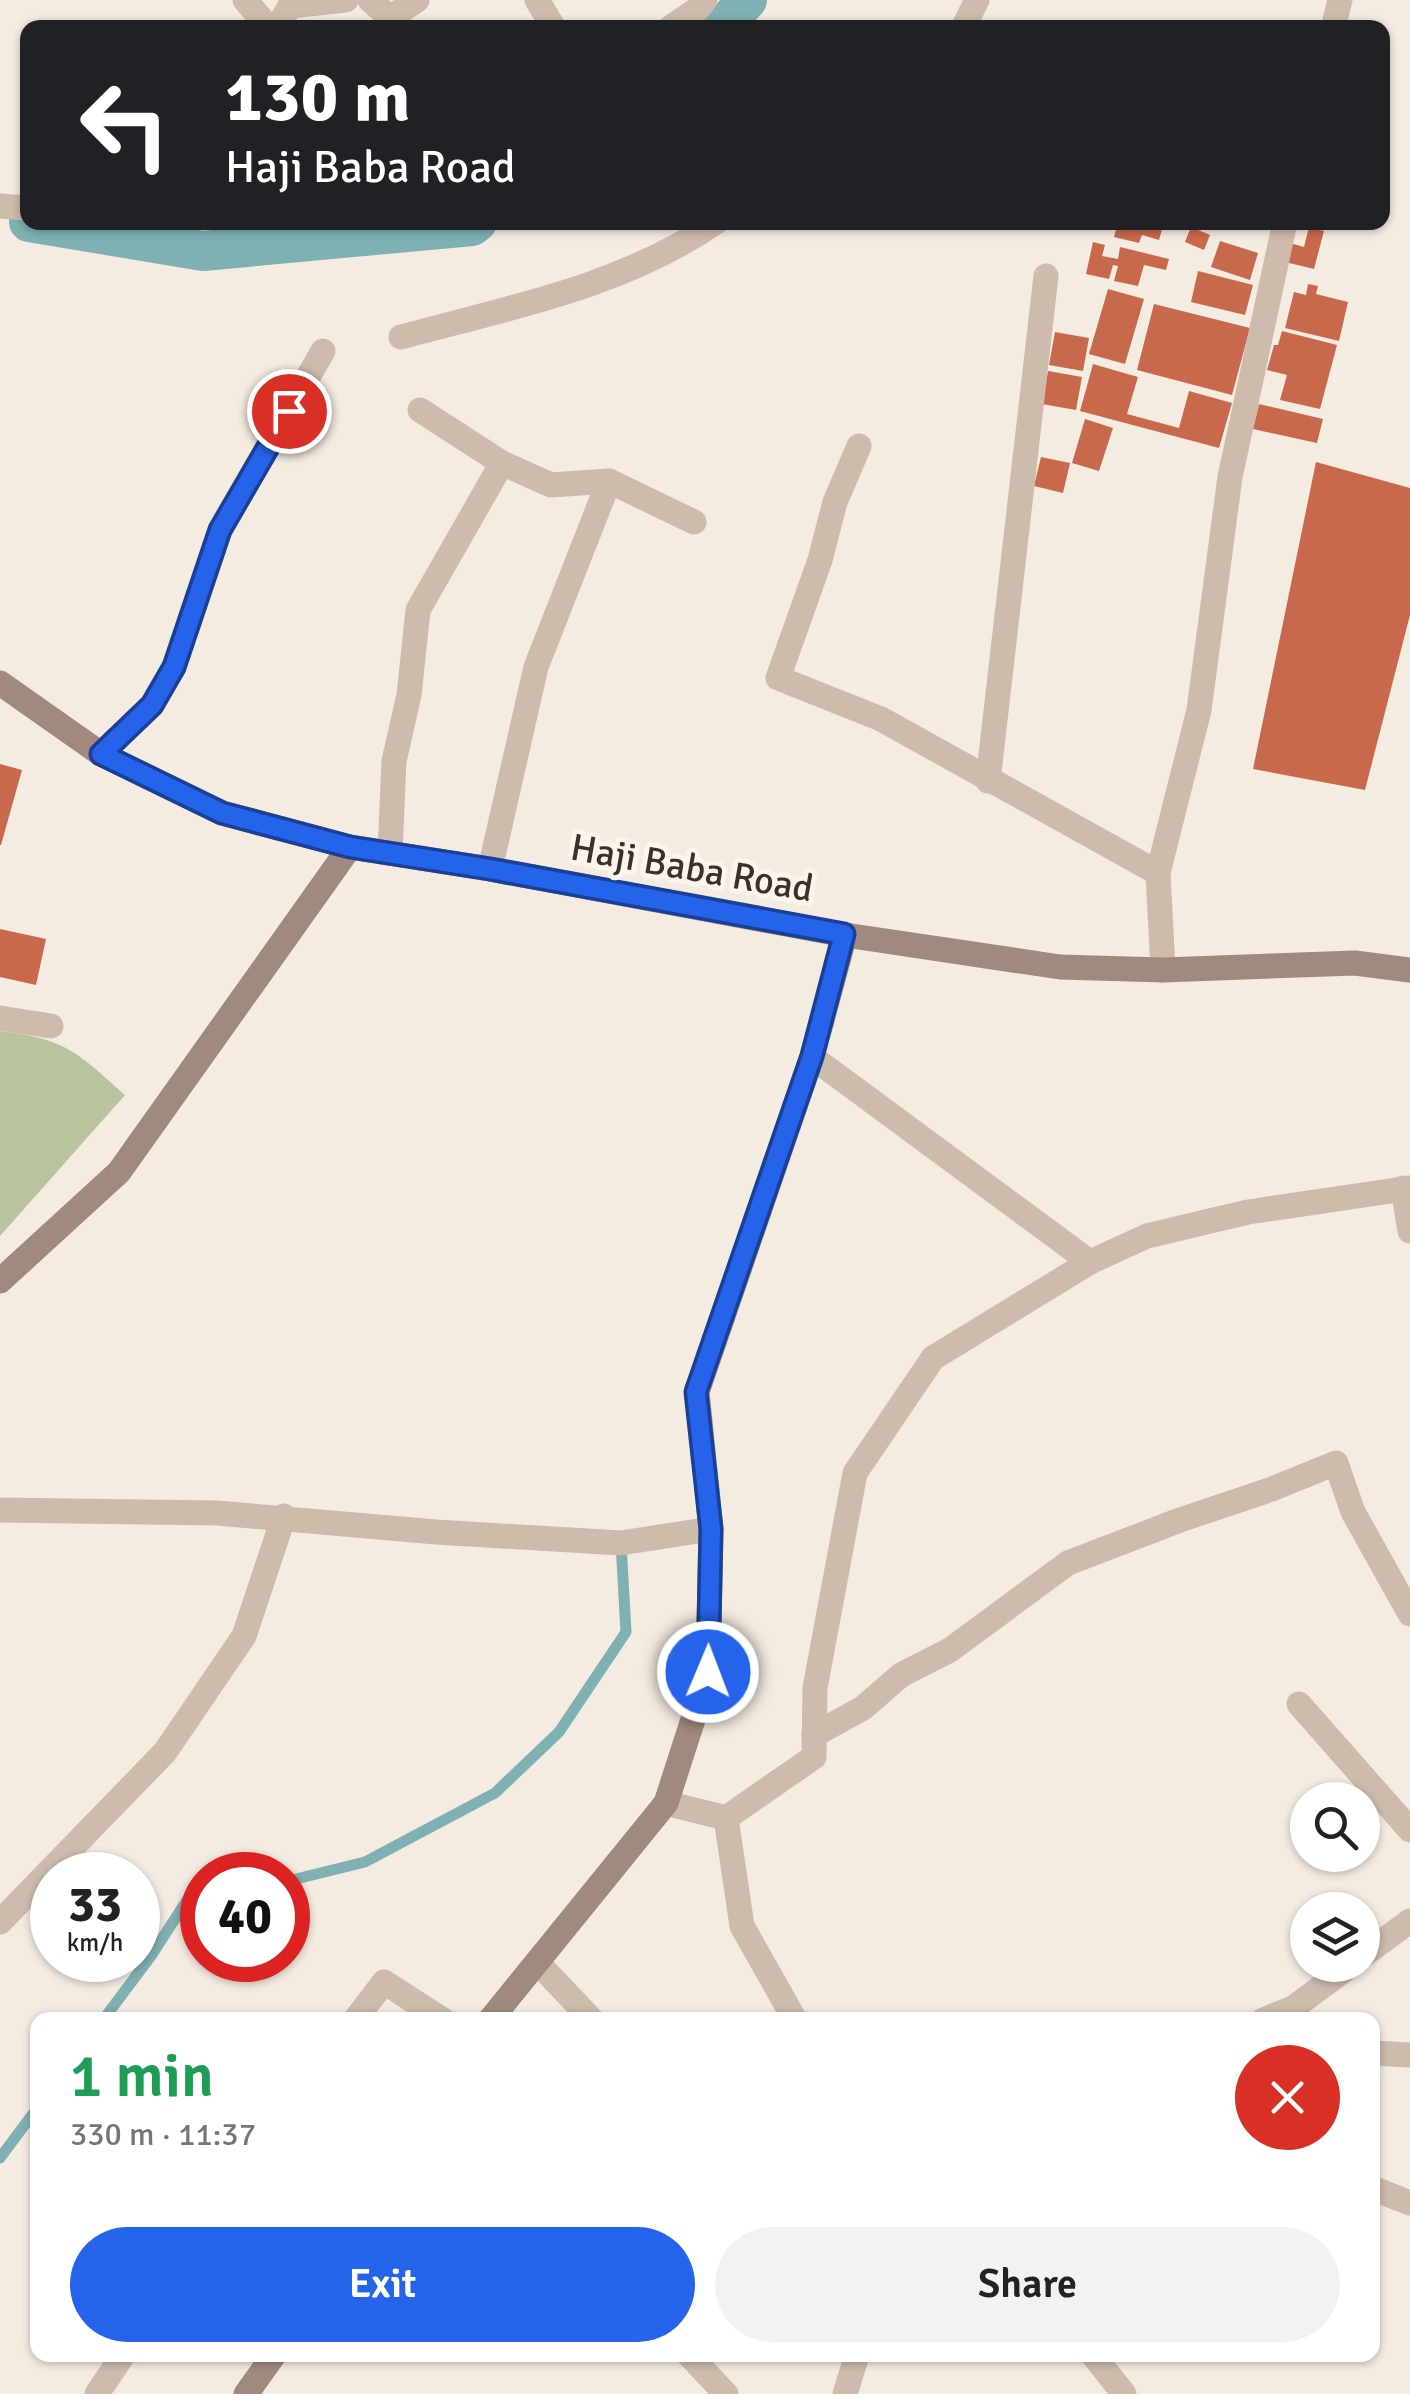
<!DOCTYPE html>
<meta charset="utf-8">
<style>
body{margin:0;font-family:Signika,sans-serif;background:#f2f2f2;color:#222;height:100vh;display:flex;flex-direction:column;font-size:38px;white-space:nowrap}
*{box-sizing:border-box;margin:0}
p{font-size:32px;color:#767676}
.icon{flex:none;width:55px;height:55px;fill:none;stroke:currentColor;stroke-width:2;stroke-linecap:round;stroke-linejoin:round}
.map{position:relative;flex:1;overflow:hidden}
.panel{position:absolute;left:30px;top:2012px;width:1350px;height:350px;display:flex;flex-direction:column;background:#fff;border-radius:20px;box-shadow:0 2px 8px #0004}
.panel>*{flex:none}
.hud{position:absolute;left:20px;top:20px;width:1370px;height:210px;border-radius:20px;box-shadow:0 2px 8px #0004;background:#202124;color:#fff;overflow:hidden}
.buttons{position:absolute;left:1290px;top:1782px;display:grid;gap:20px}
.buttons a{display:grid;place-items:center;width:90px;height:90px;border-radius:50%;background:#fff;box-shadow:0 2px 8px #0004;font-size:50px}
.speed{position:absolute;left:30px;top:1852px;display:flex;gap:20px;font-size:50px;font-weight:700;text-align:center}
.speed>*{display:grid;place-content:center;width:130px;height:130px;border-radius:50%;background:#fff;box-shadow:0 2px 8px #0004;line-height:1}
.speed small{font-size:25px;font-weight:400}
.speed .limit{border:15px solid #d22;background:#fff;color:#111}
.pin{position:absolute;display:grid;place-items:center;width:85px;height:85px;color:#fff;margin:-42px;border:5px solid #fff;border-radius:50%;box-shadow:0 2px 10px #0007}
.me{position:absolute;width:110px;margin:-55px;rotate:1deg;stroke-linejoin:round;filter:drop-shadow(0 0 8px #0008)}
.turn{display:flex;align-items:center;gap:35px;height:210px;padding:0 40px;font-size:45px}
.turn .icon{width:130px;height:130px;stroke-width:2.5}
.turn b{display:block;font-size:70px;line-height:85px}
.round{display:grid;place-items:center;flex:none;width:105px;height:105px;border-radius:52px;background:#f2f2f2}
.overview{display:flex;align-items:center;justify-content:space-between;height:170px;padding:0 40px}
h1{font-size:60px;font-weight:600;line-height:75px;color:#1e9e55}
.cta{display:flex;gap:20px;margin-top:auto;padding:20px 40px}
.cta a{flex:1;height:115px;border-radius:60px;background:#2563eb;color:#fff;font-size:40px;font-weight:600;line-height:115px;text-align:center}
.cta a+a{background:#f2f2f2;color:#222}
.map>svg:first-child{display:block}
</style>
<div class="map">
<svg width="1410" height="2394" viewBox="0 0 1410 2394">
<rect width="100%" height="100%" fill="#f4ebe1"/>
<!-- green -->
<path fill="#b8c4a0" d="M0 1031C66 1039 77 1052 125 1095L0 1236Z"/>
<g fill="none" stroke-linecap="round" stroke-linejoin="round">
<!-- stream -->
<g stroke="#7fb0b2" stroke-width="11">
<path d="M288 1881 365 1862 495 1793 559 1732 626 1632 621 1543"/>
<path d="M103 2020 151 1956 202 1877"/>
<path d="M0 2158 38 2107"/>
</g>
<!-- canal -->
<g stroke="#7fb0b2" stroke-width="40">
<path d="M722 28 747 0"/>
<path d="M29 222 203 251 472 226 477 222"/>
</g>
</g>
<!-- building -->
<g fill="#c8694b">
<path d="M1118 222H1164L1159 240 1142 235 1139 243 1114 237Z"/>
<path d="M1191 227 1210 235 1204 250 1185 242Z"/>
<path d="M1309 227 1324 231 1314 269 1285 262 1290 243 1304 247Z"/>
<path d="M1220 241 1258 253 1250 280 1211 267Z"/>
<path d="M1093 242 1105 245 1102 256 1118 259 1120 247 1169 259 1166 270 1144 265 1138 286 1114 281 1118 266 1113 265 1109 279 1086 274Z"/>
<path d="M1198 271 1253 285 1245 315 1191 302Z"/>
<path d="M1308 284 1318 286 1316 294 1348 302 1339 341 1285 328 1294 292 1306 295Z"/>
<path d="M1108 289 1144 299 1125 364 1089 354Z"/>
<path d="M1154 304 1250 328 1232 395 1137 370Z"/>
<path d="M1282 331 1337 345 1320 409 1280 400 1287 375 1267 370 1274 345H1278Z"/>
<path d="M1055 332 1089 338 1083 371 1049 365Z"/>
<path d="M1093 364 1138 377 1127 414 1179 428 1189 391 1232 403 1219 448 1080 411Z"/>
<path d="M1048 371 1082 377 1076 410 1042 404Z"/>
<path d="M1259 404 1323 419 1317 443 1253 429Z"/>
<path d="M1085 419 1113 428 1099 471 1072 463Z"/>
<path d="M1041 457 1070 463 1063 493 1034 486Z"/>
<path d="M1316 462 1410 488V615L1365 790 1253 769Z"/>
<path d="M0 764 22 770 1 845H0Z"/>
<path d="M0 929 46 939 36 985 0 977Z"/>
</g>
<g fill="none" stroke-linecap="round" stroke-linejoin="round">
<!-- street -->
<g stroke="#cdbbac" stroke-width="25">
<path d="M245 0 269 28"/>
<path d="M370 0 390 18 417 0"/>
<path d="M537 0 554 28"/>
<path d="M277 28 290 6 346 0"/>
<path d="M670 28 699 8 705 0"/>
<path d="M963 28 977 0"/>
<path d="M1333 28 1340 0"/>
<path d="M0 206 28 208"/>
<path d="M401 337C508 308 624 286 716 222"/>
<path d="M420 410 502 463 551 485 609 481 694 522"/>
<path d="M859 446 835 502 820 560 778 678 881 719 1158 873"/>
<path d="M101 754 152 705 174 667 220 530 323 351"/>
<path d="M988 781 1046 276"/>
<path d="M390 853 394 761 409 695 418 610 502 463"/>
<path d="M490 869 536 667 609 481"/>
<path d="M1163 970 1158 873 1199 710 1230 477 1285 222"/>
<path d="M0 1018 51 1026"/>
<path d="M812 1057 1090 1262"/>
<path d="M1403 1188 1410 1231"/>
<path d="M0 1510 217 1513 436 1532 621 1543 711 1529"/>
<path d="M1299 1704 1410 1830"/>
<path d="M814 1735 863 1708 901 1675 950 1650 1068 1563 1180 1520 1272 1489 1336 1463 1353 1512 1410 1614"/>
<path d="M666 1803 726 1818 814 1757 815 1688 855 1473 933 1358 1090 1262 1147 1236 1248 1212 1410 1188"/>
<path d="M726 1818 742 1926 795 2020"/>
<path d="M0 1922 165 1752 244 1636 284 1516"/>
<path d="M1362 1956 1410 1921"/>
<path d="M537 1962 592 2020"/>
<path d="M355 2020 384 1982 443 2020"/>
<path d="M1263 2020 1293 2008 1351 1965"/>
<path d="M1372 2053 1410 2055"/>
<path d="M1372 2188 1410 2203"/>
<path d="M689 2355 726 2394"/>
<path d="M1093 2355 1124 2394"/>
<path d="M97 2394 123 2355"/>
<path d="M845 2394 857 2355"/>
</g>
<!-- secondary -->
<g stroke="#a18a7d" stroke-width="25">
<path d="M0 683 101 754 222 813 350 847 490 869 845 935 1060 967 1163 970 1355 963 1410 970"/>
<path d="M0 1281 119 1172 350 847"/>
<path d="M490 2020 666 1803 708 1673 711 1529 697 1392 812 1057 845 935"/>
<path d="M246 2394 274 2355"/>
</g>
</g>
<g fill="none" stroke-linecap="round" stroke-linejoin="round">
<defs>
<path id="route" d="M289 411 220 530 174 667 152 705 101 754 222 813 350 847 490 869 844 934 812 1056 696 1392 711 1529 708 1672"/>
</defs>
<!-- route casing -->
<use href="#route" stroke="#184099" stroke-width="25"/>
<!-- route -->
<use href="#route" stroke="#2563eb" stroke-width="18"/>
</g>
<g text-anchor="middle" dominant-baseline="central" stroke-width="10" stroke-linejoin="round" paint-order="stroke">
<!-- street labels -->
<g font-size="38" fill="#3b302b" stroke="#fbf5ee">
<text transform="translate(692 868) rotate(10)">Haji Baba Road</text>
</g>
</g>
</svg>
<div class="buttons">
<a><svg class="icon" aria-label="search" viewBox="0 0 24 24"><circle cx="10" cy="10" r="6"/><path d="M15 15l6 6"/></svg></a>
<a><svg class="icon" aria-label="layers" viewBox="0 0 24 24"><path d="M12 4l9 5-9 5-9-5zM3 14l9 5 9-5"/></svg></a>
</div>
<div class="speed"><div>33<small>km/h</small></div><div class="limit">40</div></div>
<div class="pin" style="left:289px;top:411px;background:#d93025"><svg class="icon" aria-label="arrive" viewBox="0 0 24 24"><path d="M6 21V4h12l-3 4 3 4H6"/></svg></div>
<svg class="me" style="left:708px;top:1672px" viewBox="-20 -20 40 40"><circle r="17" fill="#2563eb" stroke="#fff" stroke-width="3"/><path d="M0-11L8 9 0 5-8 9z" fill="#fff"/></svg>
<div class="hud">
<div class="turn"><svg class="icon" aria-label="left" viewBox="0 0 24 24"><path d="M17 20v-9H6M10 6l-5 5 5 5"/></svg><div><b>130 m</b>Haji Baba Road</div></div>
</div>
<section class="panel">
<div class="overview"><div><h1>1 min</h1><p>330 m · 11:37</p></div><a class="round" style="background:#d93025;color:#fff"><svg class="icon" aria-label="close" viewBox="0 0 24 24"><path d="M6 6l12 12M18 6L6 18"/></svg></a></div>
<div class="cta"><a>Exit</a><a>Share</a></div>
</section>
</div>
